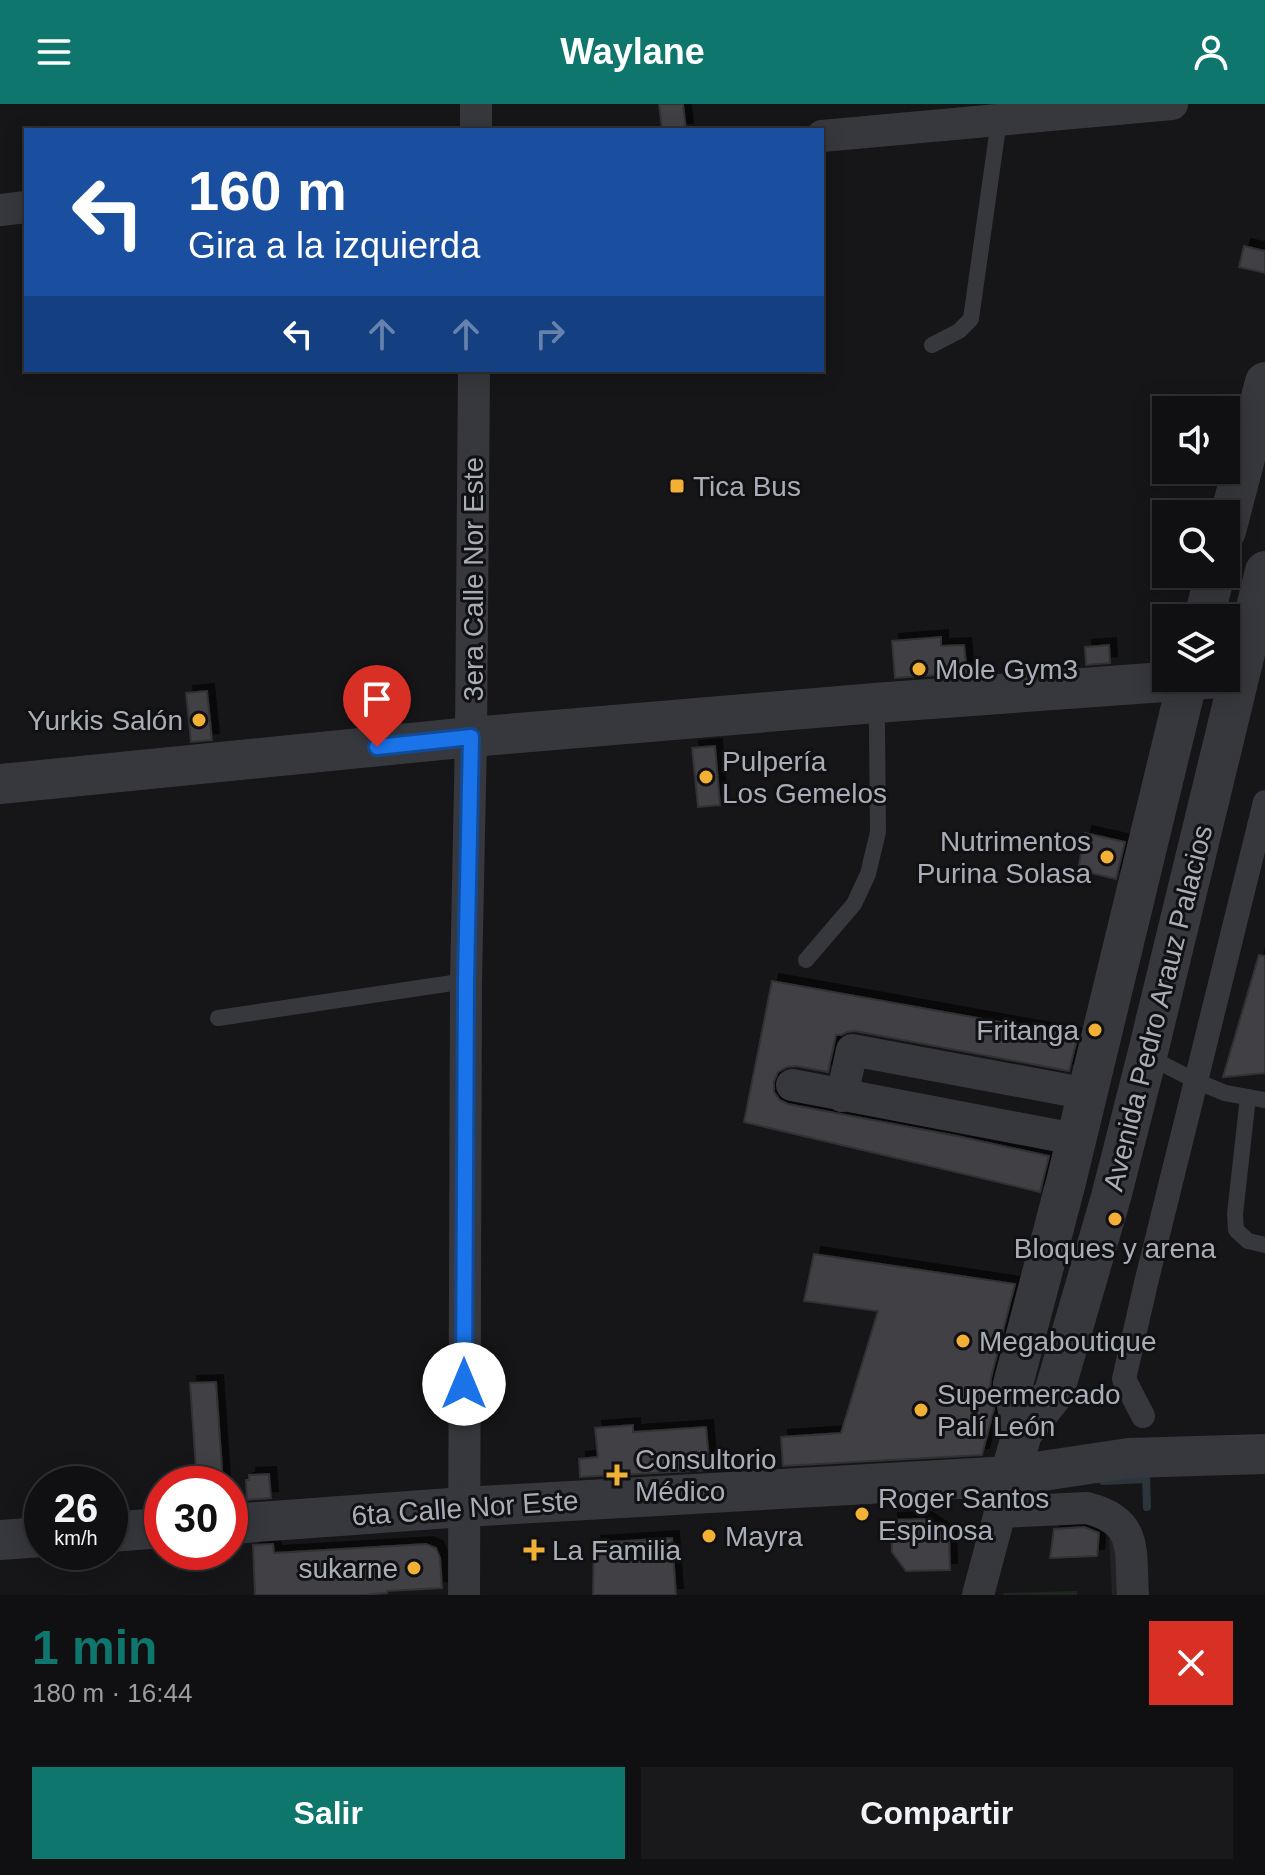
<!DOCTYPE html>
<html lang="es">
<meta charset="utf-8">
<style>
body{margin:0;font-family:Arial,sans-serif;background:#19191b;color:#f1f3f6;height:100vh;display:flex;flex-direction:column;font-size:30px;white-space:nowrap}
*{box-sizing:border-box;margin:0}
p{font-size:26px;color:#9c9d9f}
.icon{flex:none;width:44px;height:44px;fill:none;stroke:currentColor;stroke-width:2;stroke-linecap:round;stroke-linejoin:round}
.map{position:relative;height:1491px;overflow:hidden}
.details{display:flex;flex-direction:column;background:#101012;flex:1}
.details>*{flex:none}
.guide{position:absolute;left:24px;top:24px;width:800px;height:244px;border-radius:0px;box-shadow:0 4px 20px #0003,0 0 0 2px #303032;background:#1a4fa0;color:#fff;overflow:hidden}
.fabs{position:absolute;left:1152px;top:292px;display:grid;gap:16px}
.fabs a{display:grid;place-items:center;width:88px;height:88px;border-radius:0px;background:#101012;box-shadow:0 4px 20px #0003,0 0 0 2px #303032;font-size:40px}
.speed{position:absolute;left:24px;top:1362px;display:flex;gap:16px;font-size:40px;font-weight:700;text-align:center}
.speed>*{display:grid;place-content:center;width:104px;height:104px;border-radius:50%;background:#101012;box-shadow:0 4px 20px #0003,0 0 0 2px #303032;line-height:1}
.speed small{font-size:20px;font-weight:400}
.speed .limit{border:12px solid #d22;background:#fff;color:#111}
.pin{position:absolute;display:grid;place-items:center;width:68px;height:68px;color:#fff;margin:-82px -34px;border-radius:50% 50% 50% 0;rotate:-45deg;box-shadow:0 0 8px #0007}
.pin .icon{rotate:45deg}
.me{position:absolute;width:88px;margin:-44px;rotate:0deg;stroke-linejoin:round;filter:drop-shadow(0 0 6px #0008)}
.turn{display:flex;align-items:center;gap:28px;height:168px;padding:0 32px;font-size:36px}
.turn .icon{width:104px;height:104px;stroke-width:2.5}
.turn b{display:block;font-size:56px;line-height:68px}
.lanes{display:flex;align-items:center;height:76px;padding:0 32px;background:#0003;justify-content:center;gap:40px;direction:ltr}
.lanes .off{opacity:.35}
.round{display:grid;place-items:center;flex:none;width:84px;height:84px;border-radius:0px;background:#19191b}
.overview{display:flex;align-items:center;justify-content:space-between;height:136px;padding:0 32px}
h1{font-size:48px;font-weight:700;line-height:60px;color:#0f766e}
.action{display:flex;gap:16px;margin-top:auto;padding:16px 32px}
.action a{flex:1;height:92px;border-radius:0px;background:#0f766e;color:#fff;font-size:32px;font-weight:700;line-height:92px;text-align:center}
.action a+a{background:#19191b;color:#f1f3f6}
header{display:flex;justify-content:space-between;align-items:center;height:104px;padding:0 32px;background:#0f766e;color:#fff;font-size:36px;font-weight:700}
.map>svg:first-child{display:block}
</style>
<header><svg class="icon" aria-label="menu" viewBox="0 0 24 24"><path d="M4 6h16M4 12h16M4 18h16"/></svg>Waylane<svg class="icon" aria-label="person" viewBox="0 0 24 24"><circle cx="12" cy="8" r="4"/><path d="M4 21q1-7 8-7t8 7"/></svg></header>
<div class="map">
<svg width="1265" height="1491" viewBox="0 0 1265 1491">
<defs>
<filter id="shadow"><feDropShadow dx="7" dy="-7" stdDeviation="0" flood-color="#0009"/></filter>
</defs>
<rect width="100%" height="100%" fill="#161618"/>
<!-- built -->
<path fill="#222225" d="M1109 1435H1134L1138 1491H1112Z"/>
<!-- green -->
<path fill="#1e261f" d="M1077 1487V1491H1003L1004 1489Z"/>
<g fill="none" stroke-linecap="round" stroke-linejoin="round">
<!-- stream -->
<g stroke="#2c353c" stroke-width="8">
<path d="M1146 1372 1147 1403"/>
<path d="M1103 1377 1146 1375"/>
</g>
</g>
<!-- building -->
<g fill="#404145" stroke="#303034" stroke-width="2" filter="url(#shadow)">
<path d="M659 0H683L686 26H662Z"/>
<path d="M1244 142 1265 147V169L1239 163Z"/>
<path d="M941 533V542L964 541 967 569 895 574 892 537Z"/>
<path d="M1109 541 1110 559 1086 561 1085 543Z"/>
<path d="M207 587 212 636 191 638 186 589Z"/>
<path d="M715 642 720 701 698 703 692 644Z"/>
<path d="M1085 729 1125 738 1116 775 1078 766Z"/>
<path d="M1259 851 1265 852V969L1223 973Z"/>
<path d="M772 877 1078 932 1069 967 855 927 847 928 841 931H836L828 968 796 962 787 963 778 968 774 977V988L780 996 788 1000 957 1032 1049 1052 1040 1088 744 1018Z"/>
<path d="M814 1150 1015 1180 991 1274 990 1284 994 1305 982 1351 783 1362 781 1333 841 1329 878 1207 804 1197Z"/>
<path d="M216 1278 223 1380H197L190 1279Z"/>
<path d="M633 1321V1328L706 1323 710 1366 580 1373 579 1355 598 1353 595 1324Z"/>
<path d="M269 1370 271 1394 247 1396 246 1376H249V1371Z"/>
<path d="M925 1415 949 1432 950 1466 906 1467 892 1448 891 1416Z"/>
<path d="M1084 1423 1099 1429 1097 1452 1050 1454 1054 1425Z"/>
<path d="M672 1434 676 1491H593L594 1439Z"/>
<path d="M273 1440 274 1449 426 1440 436 1444 440 1454 442 1484 387 1487V1489L364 1491H255L253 1441Z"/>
</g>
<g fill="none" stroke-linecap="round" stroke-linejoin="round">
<!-- service -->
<g stroke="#37383d" stroke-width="16">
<path d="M932 241 959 227 971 215 999 16"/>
<path d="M806 856 854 800 868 770 878 728 877 622 875 599"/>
<path d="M218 914 466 877"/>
<path d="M1149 953 1196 977 1225 989 1265 996"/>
<path d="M1248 993 1235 1110 1236 1126 1248 1137 1265 1141"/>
</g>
<!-- pedestrian -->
<path stroke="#37383d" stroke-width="24" d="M1143 1312 1124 1275 1146 1179 1265 698"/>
<!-- minor -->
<g stroke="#37383d" stroke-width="32">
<path d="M476 26V0"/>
<path d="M822 32 1172 0"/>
<path d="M0 106 26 103"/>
<path d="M792 981 1064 1033 1076 1038"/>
<path d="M842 992 852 946 1088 990"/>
<path d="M1000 1408 1087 1404C1139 1417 1130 1447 1133 1491"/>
<path d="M464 1491 466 877 471 633 474 266"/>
<path d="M978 1491 1005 1390"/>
</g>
<!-- tertiary -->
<g stroke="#37383d" stroke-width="40">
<path d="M1226 427 1265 278"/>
<path d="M1204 514 1215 470"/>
<path d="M0 680 471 633 875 599 1219 574"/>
<path d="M1022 1329 1013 1280 1066 1078 1188 574"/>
<path d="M1010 1372 1022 1329 1054 1289 1111 1093 1147 952 1265 467"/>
<path d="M230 1420 464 1403 1010 1372 1129 1354 1265 1350"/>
<path d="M110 1428 162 1424"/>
<path d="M0 1436 42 1433"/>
</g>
</g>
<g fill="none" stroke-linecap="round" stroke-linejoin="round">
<defs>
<path id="route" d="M377 643 471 633 466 877 464 1280"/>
</defs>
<!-- route casing -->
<use href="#route" stroke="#114b97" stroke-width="20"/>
<!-- route -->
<use href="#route" stroke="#1a73e8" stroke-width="14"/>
</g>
<!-- markers -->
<g fill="#f2b134" stroke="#111113" stroke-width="3">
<rect x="669" y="374" width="16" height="16" rx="4"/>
<circle cx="919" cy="565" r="8"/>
<circle cx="199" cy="616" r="8"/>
<circle cx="706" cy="673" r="8"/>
<circle cx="1107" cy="753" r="8"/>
<circle cx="1095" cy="926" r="8"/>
<circle cx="1115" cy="1115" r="8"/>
<circle cx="963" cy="1237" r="8"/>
<circle cx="921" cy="1306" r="8"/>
<path d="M613 1359h8v8h8v8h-8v8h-8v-8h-8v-8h8z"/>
<circle cx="862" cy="1410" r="8"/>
<circle cx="709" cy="1432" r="8"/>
<path d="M530 1434h8v8h8v8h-8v8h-8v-8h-8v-8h8z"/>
<circle cx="414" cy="1464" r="8"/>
</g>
<g text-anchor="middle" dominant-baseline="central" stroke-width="6" stroke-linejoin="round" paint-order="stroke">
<!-- poi labels -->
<g font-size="28" fill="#a8adb8" stroke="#111113" text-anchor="start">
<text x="693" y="382">Tica Bus</text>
<text x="935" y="565">Mole Gym3</text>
<text x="183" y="616" text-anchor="end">Yurkis Salón</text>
<text x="722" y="657">Pulpería<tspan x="722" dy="32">Los Gemelos</tspan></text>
<text x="1091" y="737" text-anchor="end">Nutrimentos<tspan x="1091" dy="32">Purina Solasa</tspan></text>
<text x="1079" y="926" text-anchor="end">Fritanga</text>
<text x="1115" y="1144" text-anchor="middle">Bloques y arena</text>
<text x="979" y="1237">Megaboutique</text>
<text x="937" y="1290">Supermercado<tspan x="937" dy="32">Palí León</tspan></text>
<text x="635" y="1355">Consultorio<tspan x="635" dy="32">Médico</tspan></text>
<text x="878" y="1394">Roger Santos<tspan x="878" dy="32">Espinosa</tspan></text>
<text x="725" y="1432">Mayra</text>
<text x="552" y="1446">La Familia</text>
<text x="398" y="1464" text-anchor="end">sukarne</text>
</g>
<!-- street labels -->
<g font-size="28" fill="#a8adb8" stroke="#111113">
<text transform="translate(473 475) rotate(-90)">3era Calle Nor Este</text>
<text transform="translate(1158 904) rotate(-76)">Avenida Pedro Arauz Palacios</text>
<text transform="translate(465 1404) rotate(-4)">6ta Calle Nor Este</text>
</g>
</g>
</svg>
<div class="fabs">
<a><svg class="icon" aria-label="sound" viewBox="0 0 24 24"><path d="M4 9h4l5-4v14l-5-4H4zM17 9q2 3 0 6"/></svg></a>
<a><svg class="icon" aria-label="search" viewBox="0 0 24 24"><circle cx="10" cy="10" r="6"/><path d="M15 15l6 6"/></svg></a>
<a><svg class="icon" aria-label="layers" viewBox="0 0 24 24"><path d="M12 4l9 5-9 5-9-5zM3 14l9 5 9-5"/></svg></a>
</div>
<div class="speed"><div>26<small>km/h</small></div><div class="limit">30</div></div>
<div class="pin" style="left:377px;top:643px;background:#d93025"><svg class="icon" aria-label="arrive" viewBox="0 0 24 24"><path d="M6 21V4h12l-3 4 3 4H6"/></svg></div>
<svg class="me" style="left:464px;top:1280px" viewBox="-20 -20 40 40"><circle r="19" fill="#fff"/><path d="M0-13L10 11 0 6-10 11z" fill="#1a73e8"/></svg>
<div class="guide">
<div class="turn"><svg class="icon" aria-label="left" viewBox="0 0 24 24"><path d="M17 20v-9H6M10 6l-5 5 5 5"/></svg><div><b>160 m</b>Gira a la izquierda</div></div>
<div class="lanes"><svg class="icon" aria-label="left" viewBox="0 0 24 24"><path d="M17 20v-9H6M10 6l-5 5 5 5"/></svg><svg class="icon off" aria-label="ahead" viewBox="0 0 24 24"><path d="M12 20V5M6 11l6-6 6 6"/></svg><svg class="icon off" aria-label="ahead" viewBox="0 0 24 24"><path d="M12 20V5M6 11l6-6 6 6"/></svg><svg class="icon off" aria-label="right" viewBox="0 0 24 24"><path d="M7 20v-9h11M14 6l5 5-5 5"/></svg></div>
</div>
</div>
<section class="details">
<div class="overview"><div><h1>1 min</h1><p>180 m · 16:44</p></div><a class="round" style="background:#d93025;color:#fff"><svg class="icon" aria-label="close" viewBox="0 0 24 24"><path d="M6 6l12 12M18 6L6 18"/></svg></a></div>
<div class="action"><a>Salir</a><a>Compartir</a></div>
</section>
